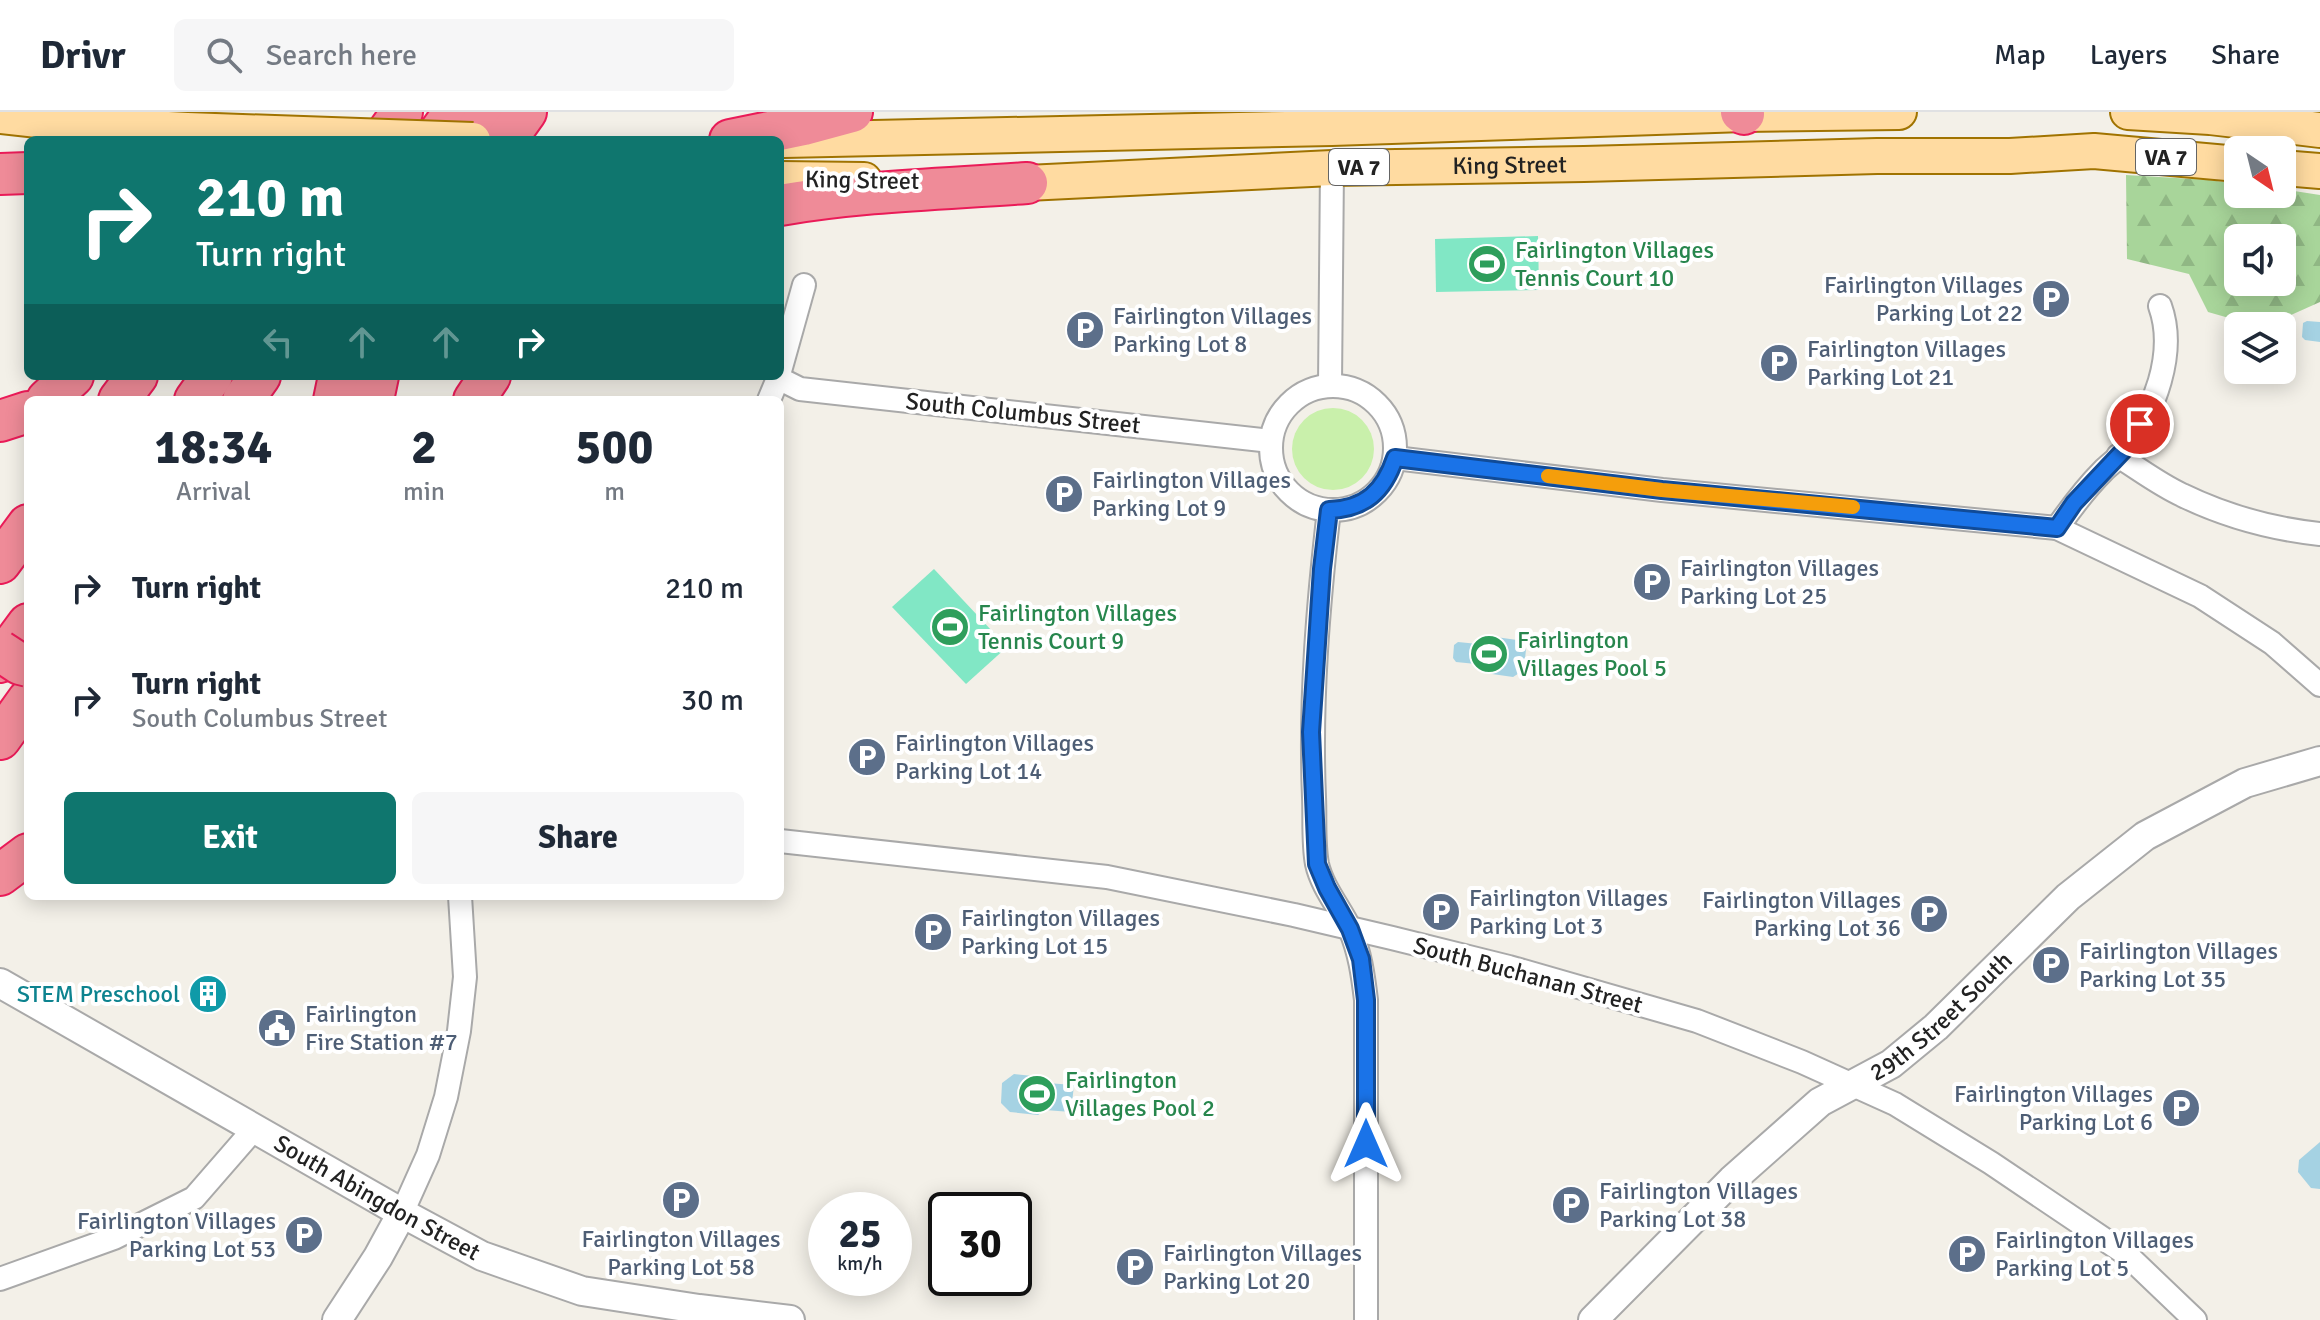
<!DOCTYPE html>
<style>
body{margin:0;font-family:Signika,sans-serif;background:#f6f6f7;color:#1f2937;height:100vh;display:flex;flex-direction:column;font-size:30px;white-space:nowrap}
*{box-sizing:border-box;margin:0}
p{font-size:26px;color:#747a83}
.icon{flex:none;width:44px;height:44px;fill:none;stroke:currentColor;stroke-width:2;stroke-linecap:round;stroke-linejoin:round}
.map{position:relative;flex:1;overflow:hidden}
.panel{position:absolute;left:24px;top:284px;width:760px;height:504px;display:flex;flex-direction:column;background:#fff;border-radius:12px;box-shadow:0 4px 20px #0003}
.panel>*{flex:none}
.guide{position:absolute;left:24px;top:24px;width:760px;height:244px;border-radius:12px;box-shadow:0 4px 20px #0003;background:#0f766e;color:#fff;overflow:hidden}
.needle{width:52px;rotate:145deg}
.fabs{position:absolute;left:2224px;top:24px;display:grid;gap:16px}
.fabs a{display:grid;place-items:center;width:72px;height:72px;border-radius:12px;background:#fff;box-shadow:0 4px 20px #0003;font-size:40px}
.speed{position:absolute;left:808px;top:1080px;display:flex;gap:16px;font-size:40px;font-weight:700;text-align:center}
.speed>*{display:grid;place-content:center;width:104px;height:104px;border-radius:50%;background:#fff;box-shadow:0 4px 20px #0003;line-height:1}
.speed small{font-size:20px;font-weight:400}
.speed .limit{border:4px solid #111;border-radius:12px;background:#fff;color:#111}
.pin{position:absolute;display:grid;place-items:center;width:68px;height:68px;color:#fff;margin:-34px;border:4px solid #fff;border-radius:50%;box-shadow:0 2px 8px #0007}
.me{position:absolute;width:88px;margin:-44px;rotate:0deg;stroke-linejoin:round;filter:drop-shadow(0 0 6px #0008)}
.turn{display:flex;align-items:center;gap:28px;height:168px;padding:0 40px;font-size:36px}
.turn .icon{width:104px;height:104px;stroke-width:2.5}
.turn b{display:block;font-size:56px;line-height:68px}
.lanes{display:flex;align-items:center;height:76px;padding:0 40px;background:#0003;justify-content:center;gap:40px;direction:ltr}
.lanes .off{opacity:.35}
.eta{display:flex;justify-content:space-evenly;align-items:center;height:136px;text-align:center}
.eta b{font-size:48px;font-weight:700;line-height:56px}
.primary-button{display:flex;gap:16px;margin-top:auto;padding:16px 40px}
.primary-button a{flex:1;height:92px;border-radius:12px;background:#0f766e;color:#fff;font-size:32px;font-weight:700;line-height:92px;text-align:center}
.primary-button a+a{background:#f6f6f7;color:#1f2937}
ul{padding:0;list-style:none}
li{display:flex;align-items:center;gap:24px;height:112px;padding:0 40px}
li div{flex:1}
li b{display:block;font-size:30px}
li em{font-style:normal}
header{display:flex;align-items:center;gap:48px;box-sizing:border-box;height:112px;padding:0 40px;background:#fff;border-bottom:2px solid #e0e1e3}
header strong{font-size:38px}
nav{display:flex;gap:44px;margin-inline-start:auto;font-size:28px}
.search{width:560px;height:72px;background:#f6f6f7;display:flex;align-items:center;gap:20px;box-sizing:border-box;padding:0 28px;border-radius:12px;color:#747a83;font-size:30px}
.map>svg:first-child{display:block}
</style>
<header>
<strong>Drivr</strong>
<div class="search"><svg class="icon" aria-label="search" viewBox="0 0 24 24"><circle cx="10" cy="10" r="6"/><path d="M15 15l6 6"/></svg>Search here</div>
<nav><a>Map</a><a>Layers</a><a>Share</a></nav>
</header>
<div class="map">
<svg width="2320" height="1208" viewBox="0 0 2320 1208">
<defs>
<pattern id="forest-firs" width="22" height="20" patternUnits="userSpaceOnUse" patternTransform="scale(2)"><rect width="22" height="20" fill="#a8d59a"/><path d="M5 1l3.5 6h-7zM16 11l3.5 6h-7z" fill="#90b784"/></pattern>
</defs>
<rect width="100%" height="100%" fill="#f3f0e8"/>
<!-- grass -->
<circle fill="#c9f0ab" cx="1333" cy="337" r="41"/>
<!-- forest -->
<path fill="url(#forest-firs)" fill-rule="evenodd" d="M2126 63 2209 68 2238 72V82H2282V77L2320 83V190L2291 203V240L2282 231V214H2257L2208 200 2189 162 2127 147ZM2238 126H2282V170H2238Z"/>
<!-- pitch -->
<g fill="#81e7c5">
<path d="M1538 124 1539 178 1436 180 1435 127Z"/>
<path d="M934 457 1007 535 966 572 892 495Z"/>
</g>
<!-- water -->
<g fill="#a5d2e3">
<path d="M2307 209 2320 210V230L2305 228 2302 225 2303 211Z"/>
<path d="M1489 524 1517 528 1526 537 1524 558 1513 565 1485 561 1476 552 1456 550 1453 546 1454 533 1458 530 1478 532Z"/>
<path d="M1014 962 1042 965 1047 971 1074 973 1071 1000 1045 998 1038 1003 1010 1000 1001 991 1002 971Z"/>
<path d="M2320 1030V1077L2311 1076 2298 1060 2299 1048Z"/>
</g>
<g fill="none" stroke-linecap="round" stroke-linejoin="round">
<defs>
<g id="minor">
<path d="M780 259 804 173"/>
<path d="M778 266 800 277 1271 329"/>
<path d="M1330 273 1332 56"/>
<circle cx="1333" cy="336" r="62"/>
<path d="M769 288 779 264"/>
<path d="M2118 344C2139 357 2160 373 2182 383 2225 404 2273 417 2320 422"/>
<path d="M1395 346 1662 378 2057 416 2200 484 2272 531 2320 573"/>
<path d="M1329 398C1318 493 1310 589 1314 685 1315 706 1313 731 1317 752 1322 775 1340 796 1350 817 1360 841 1363 863 1366 888V1208"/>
<path d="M2057 416C2071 396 2085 377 2103 359 2110 352 2119 346 2125 338 2154 300 2177 241 2160 194"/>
<path d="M780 729 1107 765 1294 803 1392 826 1509 855 1697 909 1802 950 1895 992 1991 1051 2126 1142 2195 1208"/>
<path d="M402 1101 428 1043 446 985 459 919 465 865 460 784"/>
<path d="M0 1167 114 1126 194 1086 254 1017"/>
</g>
<g id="tertiary">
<path id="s1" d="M0 871 402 1101 482 1144 582 1179 699 1197 790 1208"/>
<path d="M337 1208 378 1145 402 1101"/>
<path id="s2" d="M1593 1208 1732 1068 1820 990 1891 952 1936 915 2068 785 2145 724 2245 671 2320 649"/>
</g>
<g id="primary">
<path d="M2128 0 2210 5 2320 18"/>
<path d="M0 4 74 12 187 18"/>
<path d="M784 28 1332 16 1744 2 1899 0"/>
<path d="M2282 56 2320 59"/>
<path d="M780 67 864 68"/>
<path id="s3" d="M1000 71H1027L1332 56 1584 52 1877 44H2010L2094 39 2238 52"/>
</g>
<g id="motorway">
<path d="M1741 0 1744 2"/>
<path d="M382 28 402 0"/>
<path d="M434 28 454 0"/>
<path d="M470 28 490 0"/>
<path d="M506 28 526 0"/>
<path d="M730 28 804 13 852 0"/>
<path d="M0 62 28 61"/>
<path d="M780 93C862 79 944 77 1027 71"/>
<path d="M47 288 73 264"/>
<path d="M119 288 137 264"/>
<path d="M195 288 212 264"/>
<path d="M243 288 260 264"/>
<path d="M334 288 339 264"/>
<path d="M373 288 378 264"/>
<path d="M474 288 490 264"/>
<path d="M0 309 28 300"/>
<path d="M0 451 28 413"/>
<path d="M0 550 28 512"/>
<path d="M0 627 28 588"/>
<path d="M0 763 28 742"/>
</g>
</defs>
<!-- minor casing -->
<use href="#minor" stroke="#a9a9a9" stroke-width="26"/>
<!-- tertiary casing -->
<use href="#tertiary" stroke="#a9a9a9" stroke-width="32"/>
<!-- primary casing -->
<use href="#primary" stroke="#a07300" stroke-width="38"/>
<!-- motorway casing -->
<use href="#motorway" stroke="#ea1b58" stroke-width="44"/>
<!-- minor -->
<use href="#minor" stroke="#fff" stroke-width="22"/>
<!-- tertiary -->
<use href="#tertiary" stroke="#fff" stroke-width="28"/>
<!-- primary -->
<use href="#primary" stroke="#ffdba1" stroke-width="34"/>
<!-- motorway -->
<use href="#motorway" stroke="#ef8b98" stroke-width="40"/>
<defs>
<path id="primary-bridge" d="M187 18 473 28"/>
<path id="motorway-bridge" d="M0 539 20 552 28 554"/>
</defs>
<!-- primary-bridge casing -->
<use href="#primary-bridge" stroke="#a07300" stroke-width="38" stroke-linecap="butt"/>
<!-- motorway-bridge casing -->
<use href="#motorway-bridge" stroke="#ea1b58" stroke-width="44" stroke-linecap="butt"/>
<!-- primary-bridge -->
<use href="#primary-bridge" stroke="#ffdba1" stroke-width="34"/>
<!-- motorway-bridge -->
<use href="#motorway-bridge" stroke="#ef8b98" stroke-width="40"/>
</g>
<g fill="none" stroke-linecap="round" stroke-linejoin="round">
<defs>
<path id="route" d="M1366 1032V888L1361 847 1350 817 1327 776 1317 752 1311 620 1322 457 1329 398C1365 397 1384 379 1395 346L1662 378 2057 416 2074 391 2124 338 2140 312"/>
</defs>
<!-- route casing -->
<use href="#route" stroke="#114b97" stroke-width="20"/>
<!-- route -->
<use href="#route" stroke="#1a73e8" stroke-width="14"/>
<!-- slow -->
<path stroke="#f59e0b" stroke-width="14" d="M1548 364 1662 378 1853 395"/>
</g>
<!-- icons -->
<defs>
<symbol id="stadium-disc" viewBox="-11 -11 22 22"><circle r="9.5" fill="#2e9e5b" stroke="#fff"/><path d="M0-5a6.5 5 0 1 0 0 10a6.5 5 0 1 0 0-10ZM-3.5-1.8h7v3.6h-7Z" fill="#fff"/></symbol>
<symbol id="parking-disc" viewBox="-11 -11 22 22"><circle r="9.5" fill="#5c6f8a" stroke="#fff"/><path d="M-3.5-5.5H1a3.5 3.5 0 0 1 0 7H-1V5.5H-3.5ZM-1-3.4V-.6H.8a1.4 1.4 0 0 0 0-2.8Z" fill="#fff"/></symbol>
<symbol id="building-disc" viewBox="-11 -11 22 22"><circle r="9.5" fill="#0f9aa8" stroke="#fff"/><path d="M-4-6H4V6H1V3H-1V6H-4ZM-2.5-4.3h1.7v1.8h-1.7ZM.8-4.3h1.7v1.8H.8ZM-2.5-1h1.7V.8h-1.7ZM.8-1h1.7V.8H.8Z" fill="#fff"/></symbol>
<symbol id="civic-disc" viewBox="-11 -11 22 22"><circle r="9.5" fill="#5c6f8a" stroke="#fff"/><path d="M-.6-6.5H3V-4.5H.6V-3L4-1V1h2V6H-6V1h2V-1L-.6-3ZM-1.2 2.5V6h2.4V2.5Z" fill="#fff"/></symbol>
</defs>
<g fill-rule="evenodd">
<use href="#stadium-disc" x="1465" y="130" width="44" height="44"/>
<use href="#parking-disc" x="2029" y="165" width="44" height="44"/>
<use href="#parking-disc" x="1063" y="196" width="44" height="44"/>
<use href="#parking-disc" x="1757" y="229" width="44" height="44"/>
<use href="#parking-disc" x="1042" y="360" width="44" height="44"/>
<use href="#parking-disc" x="1630" y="448" width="44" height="44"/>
<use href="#stadium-disc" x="928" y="493" width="44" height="44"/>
<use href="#stadium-disc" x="1467" y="520" width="44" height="44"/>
<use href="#parking-disc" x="845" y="623" width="44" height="44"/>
<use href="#parking-disc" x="1419" y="778" width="44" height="44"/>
<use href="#parking-disc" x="1907" y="780" width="44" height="44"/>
<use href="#parking-disc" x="911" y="798" width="44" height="44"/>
<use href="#parking-disc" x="2029" y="831" width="44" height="44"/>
<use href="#building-disc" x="186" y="860" width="44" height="44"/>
<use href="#civic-disc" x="255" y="894" width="44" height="44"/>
<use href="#stadium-disc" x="1015" y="960" width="44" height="44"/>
<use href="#parking-disc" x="2159" y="974" width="44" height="44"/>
<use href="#parking-disc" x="659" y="1066" width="44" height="44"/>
<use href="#parking-disc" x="1549" y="1071" width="44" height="44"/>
<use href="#parking-disc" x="282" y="1101" width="44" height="44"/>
<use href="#parking-disc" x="1945" y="1120" width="44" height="44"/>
<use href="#parking-disc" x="1113" y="1133" width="44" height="44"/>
</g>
<g text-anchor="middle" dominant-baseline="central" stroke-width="8" stroke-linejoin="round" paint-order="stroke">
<!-- shield labels -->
<g fill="#fff" stroke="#646464" stroke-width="2">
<rect x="2136" y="27" width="60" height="36" rx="6"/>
<rect x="1329" y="37" width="60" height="36" rx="6"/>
</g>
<g font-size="22" font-weight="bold" fill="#222">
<text x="2166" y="45">VA 7</text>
<text x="1359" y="55">VA 7</text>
</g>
<!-- street labels -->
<g font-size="24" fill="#222" stroke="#fff">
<text stroke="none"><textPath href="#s3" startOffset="510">King Street</textPath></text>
<text transform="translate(862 68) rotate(1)">King Street</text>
<text transform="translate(1023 301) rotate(6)">South Columbus Street</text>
<text transform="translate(1528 863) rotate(15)">South Buchanan Street</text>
<text stroke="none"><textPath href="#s2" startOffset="464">29th Street South</textPath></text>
<text stroke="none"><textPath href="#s1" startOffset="434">South Abingdon Street</textPath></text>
</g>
<!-- leisure labels -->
<g font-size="24" fill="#27864d" stroke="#fff" text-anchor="start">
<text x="1515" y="138">Fairlington Villages<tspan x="1515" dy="28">Tennis Court 10</tspan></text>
<text x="978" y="501">Fairlington Villages<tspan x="978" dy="28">Tennis Court 9</tspan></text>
<text x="1517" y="528">Fairlington<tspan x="1517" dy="28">Villages Pool 5</tspan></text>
<text x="1065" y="968">Fairlington<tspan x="1065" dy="28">Villages Pool 2</tspan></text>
</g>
<!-- service labels -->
<g font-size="24" fill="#4e5e75" stroke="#fff" text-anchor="start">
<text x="2023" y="173" text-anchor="end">Fairlington Villages<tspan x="2023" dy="28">Parking Lot 22</tspan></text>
<text x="1113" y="204">Fairlington Villages<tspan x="1113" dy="28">Parking Lot 8</tspan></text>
<text x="1807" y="237">Fairlington Villages<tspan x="1807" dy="28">Parking Lot 21</tspan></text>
<text x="1092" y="368">Fairlington Villages<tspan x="1092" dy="28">Parking Lot 9</tspan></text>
<text x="1680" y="456">Fairlington Villages<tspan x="1680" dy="28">Parking Lot 25</tspan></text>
<text x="895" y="631">Fairlington Villages<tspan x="895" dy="28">Parking Lot 14</tspan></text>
<text x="1469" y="786">Fairlington Villages<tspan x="1469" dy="28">Parking Lot 3</tspan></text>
<text x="1901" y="788" text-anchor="end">Fairlington Villages<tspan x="1901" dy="28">Parking Lot 36</tspan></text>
<text x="961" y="806">Fairlington Villages<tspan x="961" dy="28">Parking Lot 15</tspan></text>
<text x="2079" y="839">Fairlington Villages<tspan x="2079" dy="28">Parking Lot 35</tspan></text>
<text x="305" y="902">Fairlington<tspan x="305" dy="28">Fire Station #7</tspan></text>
<text x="2153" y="982" text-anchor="end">Fairlington Villages<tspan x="2153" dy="28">Parking Lot 6</tspan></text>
<text x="1599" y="1079">Fairlington Villages<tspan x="1599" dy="28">Parking Lot 38</tspan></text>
<text x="276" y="1109" text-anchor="end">Fairlington Villages<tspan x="276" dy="28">Parking Lot 53</tspan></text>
<text x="681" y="1127" text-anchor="middle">Fairlington Villages<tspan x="681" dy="28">Parking Lot 58</tspan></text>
<text x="1995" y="1128">Fairlington Villages<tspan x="1995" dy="28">Parking Lot 5</tspan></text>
<text x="1163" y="1141">Fairlington Villages<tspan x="1163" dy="28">Parking Lot 20</tspan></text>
</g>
<!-- culture labels -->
<g font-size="24" fill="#0d838f" stroke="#fff" text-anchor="end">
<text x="180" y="882">STEM Preschool</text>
</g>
</g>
</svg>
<div class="fabs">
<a><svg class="needle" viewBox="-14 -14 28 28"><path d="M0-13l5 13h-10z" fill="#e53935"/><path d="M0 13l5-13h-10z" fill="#747a83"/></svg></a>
<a><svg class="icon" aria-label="sound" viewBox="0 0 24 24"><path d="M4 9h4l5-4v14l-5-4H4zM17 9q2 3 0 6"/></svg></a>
<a><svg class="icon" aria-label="layers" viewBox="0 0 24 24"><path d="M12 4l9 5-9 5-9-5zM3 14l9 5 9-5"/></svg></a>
</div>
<div class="speed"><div>25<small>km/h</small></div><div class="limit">30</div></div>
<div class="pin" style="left:2140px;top:312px;background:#d93025"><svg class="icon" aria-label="arrive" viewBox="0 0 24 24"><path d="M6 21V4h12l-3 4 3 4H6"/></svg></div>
<svg class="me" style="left:1366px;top:1032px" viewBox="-20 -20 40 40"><path d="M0-17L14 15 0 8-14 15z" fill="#1a73e8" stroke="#fff" stroke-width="4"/></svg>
<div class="guide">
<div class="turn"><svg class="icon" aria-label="right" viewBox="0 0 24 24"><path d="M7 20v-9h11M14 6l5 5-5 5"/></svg><div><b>210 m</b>Turn right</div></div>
<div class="lanes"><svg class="icon off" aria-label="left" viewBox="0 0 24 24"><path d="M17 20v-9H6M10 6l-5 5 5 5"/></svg><svg class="icon off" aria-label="ahead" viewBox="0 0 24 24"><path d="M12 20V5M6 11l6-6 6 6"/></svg><svg class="icon off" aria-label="ahead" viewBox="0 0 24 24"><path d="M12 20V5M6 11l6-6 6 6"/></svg><svg class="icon" aria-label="right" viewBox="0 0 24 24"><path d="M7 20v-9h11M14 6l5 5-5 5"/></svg></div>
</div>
<section class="panel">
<div class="eta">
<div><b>18:34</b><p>Arrival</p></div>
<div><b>2</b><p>min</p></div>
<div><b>500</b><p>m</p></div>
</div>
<ul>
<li><svg class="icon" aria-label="right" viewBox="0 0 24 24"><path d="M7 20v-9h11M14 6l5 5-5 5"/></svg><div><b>Turn right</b></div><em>210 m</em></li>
<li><svg class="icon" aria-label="right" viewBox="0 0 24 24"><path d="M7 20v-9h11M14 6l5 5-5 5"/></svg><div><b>Turn right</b><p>South Columbus Street</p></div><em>30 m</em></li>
</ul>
<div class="primary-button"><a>Exit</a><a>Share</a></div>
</section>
</div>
